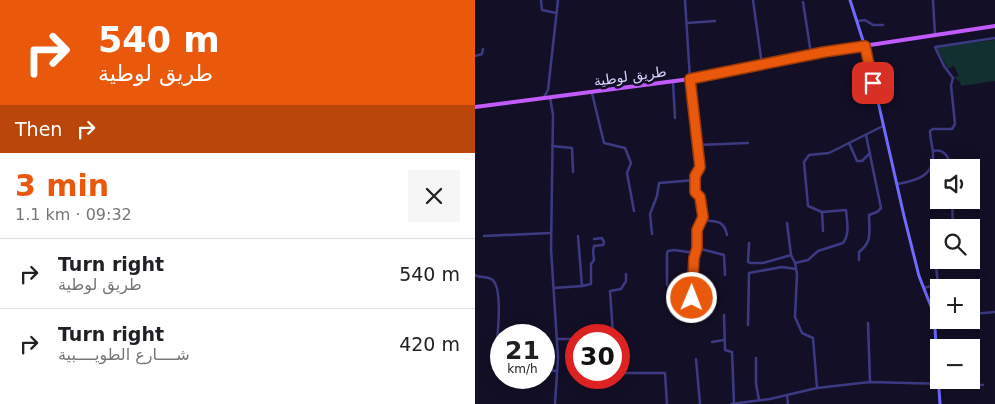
<!DOCTYPE html>
<meta charset="utf-8">
<style>
body{margin:0;font-family:"DejaVu Sans",Vazirmatn,sans-serif;background:#f6f6f6;color:#202124;height:100vh;display:flex;flex-direction:column;font-size:19px;white-space:nowrap}
*{box-sizing:border-box;margin:0}
p{font-size:16px;color:#757577}
.icon{flex:none;width:28px;height:28px;fill:none;stroke:currentColor;stroke-width:2;stroke-linecap:round;stroke-linejoin:round}
.map{position:relative;flex:1;overflow:hidden}
.panel{display:flex;flex-direction:column;background:#fff;width:475px}
.panel>*{flex:none}
.guide{background:#ea580c;color:#fff;overflow:hidden}
.controls{position:absolute;left:455px;top:159px;display:grid;gap:10px}
.controls a{display:grid;place-items:center;width:50px;height:50px;border-radius:0px;background:#fff;box-shadow:0 2px 12px #0003;font-size:25px}
.speed{position:absolute;left:15px;top:324px;display:flex;gap:10px;font-size:25px;font-weight:700;text-align:center}
.speed>*{display:grid;place-content:center;width:65px;height:65px;border-radius:50%;background:#fff;box-shadow:0 2px 12px #0003;line-height:1}
.speed small{font-size:12px;font-weight:400}
.speed .limit{border:8px solid #d22;background:#fff;color:#111}
.pin{position:absolute;display:grid;place-items:center;width:42px;height:42px;color:#fff;margin:-21px;border-radius:10px;box-shadow:0 2px 8px #0006}
.me{position:absolute;width:55px;margin:-28px;rotate:1deg;stroke-linejoin:round;filter:drop-shadow(0 0 4px #0008)}
.turn{display:flex;align-items:center;gap:18px;height:105px;padding:0 15px;font-size:22px}
.turn .icon{width:65px;height:65px;stroke-width:2.5}
.turn b{display:block;font-size:35px;line-height:42px}
.then{display:flex;align-items:center;height:48px;padding:0 15px;background:#0003;gap:10px;font-size:19px}
.round{display:grid;place-items:center;flex:none;width:52px;height:52px;border-radius:0px;background:#f6f6f6}
.headline{display:flex;align-items:center;justify-content:space-between;height:85px;padding:0 15px}
h1{font-size:30px;font-weight:600;line-height:38px;color:#ea580c}
ul{padding:0;list-style:none}
li{display:flex;align-items:center;gap:15px;height:70px;padding:0 15px;border-top:1px solid #e0e0e0}
li div{flex:1}
li b{display:block;font-size:19px}
li em{font-style:normal}
main{display:flex;flex:1;min-height:0}
.map>svg:first-child{display:block}
</style>
<main>
<section class="panel">
<div class="guide">
<div class="turn"><svg class="icon" aria-label="right" viewBox="0 0 24 24"><path d="M7 20v-9h11M14 6l5 5-5 5"/></svg><div><b>540 m</b>طريق لوطية</div></div>
<div class="then">Then<svg class="icon" aria-label="right" viewBox="0 0 24 24"><path d="M7 20v-9h11M14 6l5 5-5 5"/></svg></div>
</div>
<div class="headline"><div><h1>3 min</h1><p>1.1 km · 09:32</p></div><a class="round"><svg class="icon" aria-label="close" viewBox="0 0 24 24"><path d="M6 6l12 12M18 6L6 18"/></svg></a></div>
<ul>
<li><svg class="icon" aria-label="right" viewBox="0 0 24 24"><path d="M7 20v-9h11M14 6l5 5-5 5"/></svg><div><b>Turn right</b><p>طريق لوطية</p></div><em>540 m</em></li>
<li><svg class="icon" aria-label="right" viewBox="0 0 24 24"><path d="M7 20v-9h11M14 6l5 5-5 5"/></svg><div><b>Turn right</b><p>شــــارع الطويــــبية</p></div><em>420 m</em></li>
</ul>
</section>
<div class="map">
<svg width="520" height="404" viewBox="0 0 520 404">
<rect width="100%" height="100%" fill="#130f26"/>
<!-- green -->
<path fill="#12302f" d="M520 40V81L486 86 485 82 479 77 484 76 479 66 473 69 461 47Z"/>
<g fill="none" stroke-linecap="round" stroke-linejoin="round">
<!-- street -->
<g stroke="#3d3a85" stroke-width="2.5">
<path d="M66 0 67 10 81 13"/>
<path d="M210 0 215 79 225 167 220 177V192L225 197 228 217 221 230 222 248 249 255 250 275"/>
<path d="M278 0 287 65"/>
<path d="M458 0 460 35"/>
<path d="M328 2 336 54"/>
<path d="M383 21 390 20 398 25H408"/>
<path d="M212 23 240 21"/>
<path d="M0 56 7 54 8 49"/>
<path d="M198 82 200 118"/>
<path d="M117 93 129 143 150 148 156 163 152 173 159 211"/>
<path d="M69 97 73 90 83 0"/>
<path d="M75 97 78 115 76 249 83 358 80 404"/>
<path d="M374 143 382 161H387L395 153"/>
<path d="M222 145 273 143"/>
<path d="M77 146 97 148 98 172"/>
<path d="M458 151C469 148 474 157 476 168"/>
<path d="M422 184C439 181 459 177 458 155 458 147 455 139 455 131L458 129H477L480 124 476 85 478 78 469 66 460 47 520 38"/>
<path d="M477 200 478 228"/>
<path d="M227 220C240 222 249 219 252 235"/>
<path d="M312 223 316 255 320 263 322 274 320 317 327 333 338 338 342 388"/>
<path d="M348 231 347 212 333 206 329 162 334 155 354 153 408 126"/>
<path d="M177 234 175 214 182 196 184 183 220 180"/>
<path d="M9 236 75 233"/>
<path d="M274 243 273 262 276 263H288L316 255"/>
<path d="M384 260V252C398 241 394 232 394 215L402 212 406 208 391 135"/>
<path d="M320 263 333 260 343 251 368 243C375 234 372 221 371 210L347 212"/>
<path d="M0 275C5 278 11 276 16 279 28 284 23 330 22 341L26 343"/>
<path d="M192 285V253L193 251 199 250 220 253 222 248"/>
<path d="M107 286 116 284V264L119 260 118 251 119 246 128 245 129 242 127 238 119 239"/>
<path d="M79 288 107 286 103 236"/>
<path d="M449 288 463 284 461 266 475 263V260"/>
<path d="M217 298 220 253"/>
<path d="M496 314 520 312"/>
<path d="M249 315 250 350 257 352 259 403"/>
<path d="M393 323 395 382"/>
<path d="M273 325 274 273 307 267 321 269"/>
<path d="M138 335 135 291 146 289 151 281V274"/>
<path d="M82 339H101"/>
<path d="M237 342 249 340"/>
<path d="M281 358V384L284 400"/>
<path d="M221 359 225 404"/>
<path d="M144 364 146 373H190L192 404"/>
<path d="M69 370 82 371"/>
<path d="M312 395 313 404"/>
<path d="M256 404 295 399 342 388 395 382 508 385"/>
</g>
<!-- secondary -->
<path stroke="#6f6bff" stroke-width="3" d="M375 0 392 53 429 216 444 276 459 314 465 404"/>
<!-- primary -->
<path stroke="#c25bff" stroke-width="4" d="M0 107 215 79 349 52 520 26"/>
</g>
<g fill="none" stroke-linecap="round" stroke-linejoin="round">
<defs>
<path id="route" d="M217 298 219 258 222 248V230L228 217 225 197 220 192V176L225 167 215 79 349 52 390 46 398 83"/>
</defs>
<!-- route casing -->
<use href="#route" stroke="#983908" stroke-width="12"/>
<!-- route -->
<use href="#route" stroke="#ea580c" stroke-width="9"/>
</g>
<g text-anchor="middle" dominant-baseline="central" stroke-width="5" stroke-linejoin="round" paint-order="stroke">
<!-- street labels -->
<g font-size="14" fill="#d9d4ff" stroke="#130f26">
<text transform="translate(155 76) rotate(-8)">طريق لوطية</text>
</g>
</g>
</svg>
<div class="controls">
<a><svg class="icon" aria-label="sound" viewBox="0 0 24 24"><path d="M4 9h4l5-4v14l-5-4H4zM17 9q2 3 0 6"/></svg></a>
<a><svg class="icon" aria-label="search" viewBox="0 0 24 24"><circle cx="10" cy="10" r="6"/><path d="M15 15l6 6"/></svg></a>
<a>+</a>
<a>−</a>
</div>
<div class="speed"><div>21<small>km/h</small></div><div class="limit">30</div></div>
<div class="pin" style="left:398px;top:83px;background:#d93025"><svg class="icon" aria-label="arrive" viewBox="0 0 24 24"><path d="M6 21V4h12l-3 4 3 4H6"/></svg></div>
<svg class="me" style="left:217px;top:298px" viewBox="-20 -20 40 40"><circle r="17" fill="#ea580c" stroke="#fff" stroke-width="3"/><path d="M0-11L8 9 0 5-8 9z" fill="#fff"/></svg>
</div>
</main>
